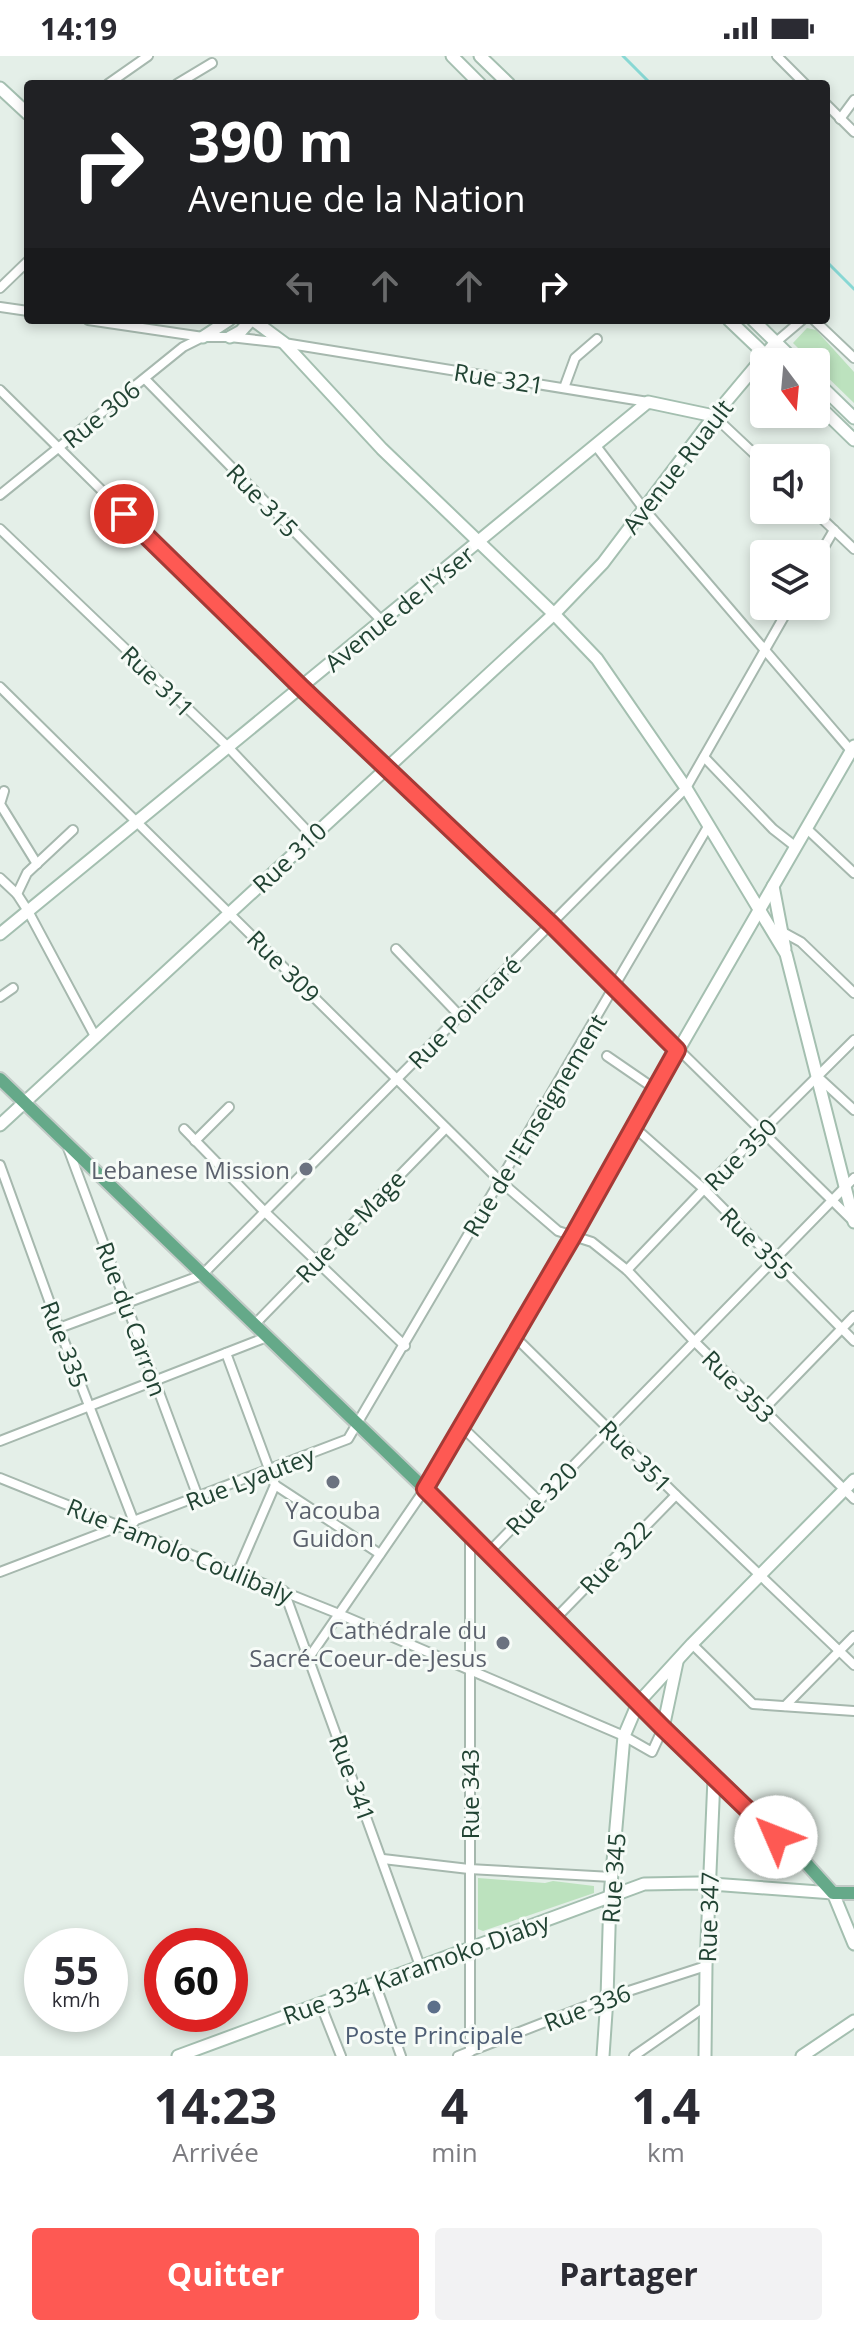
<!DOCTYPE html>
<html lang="fr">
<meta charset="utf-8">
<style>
body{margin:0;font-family:"Open Sans",sans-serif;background:#f2f2f3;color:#2b2b33;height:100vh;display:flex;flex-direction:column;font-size:30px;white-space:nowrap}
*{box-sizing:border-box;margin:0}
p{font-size:26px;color:#7c7c81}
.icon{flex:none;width:44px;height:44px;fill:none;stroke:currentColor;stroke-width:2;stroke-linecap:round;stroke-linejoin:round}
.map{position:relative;height:2000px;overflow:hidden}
.side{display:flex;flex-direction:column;background:#fff;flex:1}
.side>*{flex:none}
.banner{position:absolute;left:24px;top:24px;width:806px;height:244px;border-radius:8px;box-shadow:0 4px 12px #0003;background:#202124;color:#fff;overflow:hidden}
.needle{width:52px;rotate:164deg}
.fabs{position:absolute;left:750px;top:292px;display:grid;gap:16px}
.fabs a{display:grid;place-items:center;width:80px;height:80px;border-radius:8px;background:#fff;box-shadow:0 4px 12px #0003;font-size:40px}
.speed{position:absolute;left:24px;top:1872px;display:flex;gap:16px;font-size:40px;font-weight:700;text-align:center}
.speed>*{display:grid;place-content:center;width:104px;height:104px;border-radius:50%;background:#fff;box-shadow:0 4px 12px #0003;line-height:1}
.speed small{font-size:20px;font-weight:400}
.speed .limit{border:12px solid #d22;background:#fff;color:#111}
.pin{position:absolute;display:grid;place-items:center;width:68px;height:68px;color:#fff;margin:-34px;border:4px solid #fff;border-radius:50%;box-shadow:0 2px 8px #0007}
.me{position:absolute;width:88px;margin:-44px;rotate:314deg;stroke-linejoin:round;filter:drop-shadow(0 0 6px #0008)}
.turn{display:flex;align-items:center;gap:28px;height:168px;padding:0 32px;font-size:36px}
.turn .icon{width:104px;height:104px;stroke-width:2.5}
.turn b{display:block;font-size:56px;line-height:68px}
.lanes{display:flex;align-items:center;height:76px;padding:0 32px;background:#0003;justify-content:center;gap:40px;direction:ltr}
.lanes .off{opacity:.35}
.eta{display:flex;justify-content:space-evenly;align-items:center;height:136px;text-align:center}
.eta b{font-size:48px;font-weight:700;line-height:56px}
.cta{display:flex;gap:16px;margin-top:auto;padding:16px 32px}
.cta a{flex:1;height:92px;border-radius:8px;background:#fe5953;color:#fff;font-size:32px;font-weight:700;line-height:92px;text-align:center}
.cta a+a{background:#f2f2f3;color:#2b2b33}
.status{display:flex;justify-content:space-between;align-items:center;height:56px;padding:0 40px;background:#fff;direction:ltr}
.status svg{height:22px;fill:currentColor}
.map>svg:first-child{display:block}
</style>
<div class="status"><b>14:19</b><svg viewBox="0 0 49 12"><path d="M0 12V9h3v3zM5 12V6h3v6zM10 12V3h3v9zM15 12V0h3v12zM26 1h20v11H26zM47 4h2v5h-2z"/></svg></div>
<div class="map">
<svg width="854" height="2000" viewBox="0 0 854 2000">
<rect width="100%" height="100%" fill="#e4efe8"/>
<!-- green -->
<g fill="#bce2be">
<path d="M807 272 816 274 854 316V347L816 310V306H812L793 287Z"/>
<path d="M478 1822 545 1827 553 1825 594 1830V1837L483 1875 478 1873Z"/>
</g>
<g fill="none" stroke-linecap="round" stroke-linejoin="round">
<!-- stream -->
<g stroke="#88d8d4" stroke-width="3">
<path d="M623 0 651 28"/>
<path d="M826 205 854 233"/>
</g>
<defs>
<g id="street">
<path d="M777 0 805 28"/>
<path d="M108 28 148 0"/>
<path d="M177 28 212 7"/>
<path d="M826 48 854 76"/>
<path d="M840 63 854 44"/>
<path d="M0 232 28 205"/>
<path d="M0 251 28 255"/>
<path d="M88 264 203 281H230L284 287 648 346"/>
<path d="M814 264 854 302"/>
<path d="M776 286 802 264"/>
<path d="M145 323 382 565"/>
<path d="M564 332 575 302 597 283"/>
<path d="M0 334 301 631 551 868 853 1165"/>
<path d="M714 360 764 407"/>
<path d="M596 390 644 453 853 697"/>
<path d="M0 439 183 291 203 281"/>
<path d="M813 454 854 493"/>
<path d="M0 473 228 691 312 780"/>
<path d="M816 505 834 474"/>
<path d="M0 631 500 1125 558 1175 592 1186 627 1214 694 1285 854 1443"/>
<path d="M704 701 773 773 796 791"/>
<path d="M4 735 0 748 37 808"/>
<path d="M806 772 854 817"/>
<path d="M0 822 17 838 28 855 96 982"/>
<path d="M17 838 27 817 73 774"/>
<path d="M779 874 801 886 854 937"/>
<path d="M396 893 460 960"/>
<path d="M0 941 13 932"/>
<path d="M607 1000 655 1033"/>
<path d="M818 1021 854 1054"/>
<path d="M634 1071 704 1133 854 1285"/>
<path d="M184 1073 265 1156 405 1290"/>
<path d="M195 1085 229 1051"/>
<path d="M68 1092 198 1441"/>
<path d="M0 1109 59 1272 134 1466"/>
<path d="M627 1214 704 1133 854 984"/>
<path d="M255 1268 446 1072"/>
<path d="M59 1272 202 1219 686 732 790 550"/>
<path d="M513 1279 676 1439 854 1609"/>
<path d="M226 1297 275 1429 380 1498"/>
<path d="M763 1354 854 1260"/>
<path d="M461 1370 539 1445"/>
<path d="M0 1385 267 1281"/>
<path d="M0 1422 339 1558 624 1680 652 1696 663 1672"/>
<path d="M489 1496 854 1122"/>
<path d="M0 1516 348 1383 709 769"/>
<path d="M237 1517 275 1429"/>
<path d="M284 1535 420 1910"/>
<path d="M555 1563 676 1439"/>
<path d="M692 1588 753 1648 854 1655"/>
<path d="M308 1603 425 1433"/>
<path d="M785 1650 854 1580"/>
<path d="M383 1803 469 1813 612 1821"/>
<path d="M375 1927 401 2000"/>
<path d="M320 1947 341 2000"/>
<path d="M470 1996V1479"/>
<path d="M458 2000 607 1942 706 1910"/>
<path d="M634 2000 706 1950"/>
</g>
<g id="secondary">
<path d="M452 0 480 28"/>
<path d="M480 0 509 28"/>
<path d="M0 32 28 58"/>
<path d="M253 264 284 287 382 393 554 558 597 603 686 732 786 898 854 1166"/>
<path d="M729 264 773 306"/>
<path d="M753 264 796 306"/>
<path d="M203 281 229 264"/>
<path d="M230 281 241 275 251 264"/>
<path d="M816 325 854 362"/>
<path d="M816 347 854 384"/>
<path d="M773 830 785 893"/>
<path d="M0 878 648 346 714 360"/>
<path d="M0 1069 554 558 603 507 714 360 776 286"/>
<path d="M425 1433 854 690"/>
<path d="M663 1672 677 1606"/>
<path d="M178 2000 644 1828 698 1827 833 1837 854 1888"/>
<path d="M603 2000 607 1942 610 1840 624 1680 638 1647 692 1588 854 1424"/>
<path d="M705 2000 706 1910 714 1722"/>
<path d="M802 2000 854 1965"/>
</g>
<path id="primary" d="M0 1023 425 1433 638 1647 805 1806 833 1837H854"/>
</defs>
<!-- street casing -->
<use href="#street" stroke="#a6b8ae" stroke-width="12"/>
<!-- secondary casing -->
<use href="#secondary" stroke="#a4bfb0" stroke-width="15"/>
<!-- primary casing -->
<use href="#primary" stroke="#c1cac6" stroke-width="16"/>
<!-- street -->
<use href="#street" stroke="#fff" stroke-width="8"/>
<!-- secondary -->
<use href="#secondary" stroke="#fff" stroke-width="11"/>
<!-- primary -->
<use href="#primary" stroke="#65a989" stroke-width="12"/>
</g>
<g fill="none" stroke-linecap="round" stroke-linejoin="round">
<defs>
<path id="route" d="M124 458 301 631 551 868 677 994 573 1180 425 1433 663 1672 776 1781"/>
</defs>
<!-- route casing -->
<use href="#route" stroke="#a53a36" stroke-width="20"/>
<!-- route -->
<use href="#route" stroke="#fe5953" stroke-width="14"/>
</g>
<!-- markers -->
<g fill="#6b7280" stroke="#f6fbf7" stroke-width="3">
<circle cx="306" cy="1113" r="8"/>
<circle cx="333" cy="1426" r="8"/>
<circle cx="503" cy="1587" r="8"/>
</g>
<circle fill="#5c6f8a" stroke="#f6fbf7" stroke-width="3" cx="434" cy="1951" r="8"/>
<g text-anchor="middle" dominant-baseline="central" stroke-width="6" stroke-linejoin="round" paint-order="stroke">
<!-- street labels -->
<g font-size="24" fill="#214333" stroke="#f6fbf7">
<text transform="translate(499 322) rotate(9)">Rue 321</text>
<text transform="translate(101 358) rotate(-39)">Rue 306</text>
<text transform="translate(677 410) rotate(-52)">Avenue Ruault</text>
<text transform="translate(263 444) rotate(46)">Rue 315</text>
<text transform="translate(399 552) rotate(-39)">Avenue de l'Yser</text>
<text transform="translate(158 625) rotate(44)">Rue 311</text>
<text transform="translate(289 801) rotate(-43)">Rue 310</text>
<text transform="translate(284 910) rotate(45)">Rue 309</text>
<text transform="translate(464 956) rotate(-45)">Rue Poincaré</text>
<text transform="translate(534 1069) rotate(-59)">Rue de l'Enseignement</text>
<text transform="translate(740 1098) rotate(-45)">Rue 350</text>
<text transform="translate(350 1170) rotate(-46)">Rue de Mage</text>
<text transform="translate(757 1187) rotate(45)">Rue 355</text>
<text transform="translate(132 1263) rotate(70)">Rue du Carron</text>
<text transform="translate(65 1288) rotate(69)">Rue 335</text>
<text transform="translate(739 1330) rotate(45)">Rue 353</text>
<text transform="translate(636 1400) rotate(45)">Rue 351</text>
<text transform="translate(250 1422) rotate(-21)">Rue Lyautey</text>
<text transform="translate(541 1442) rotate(-46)">Rue 320</text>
<text transform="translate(180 1494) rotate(22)">Rue Famolo Coulibaly</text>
<text transform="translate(615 1501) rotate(-46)">Rue 322</text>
<text transform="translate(353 1722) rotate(70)">Rue 341</text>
<text transform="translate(469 1738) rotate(-90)">Rue 343</text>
<text transform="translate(613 1822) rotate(-86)">Rue 345</text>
<text transform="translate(708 1861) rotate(-88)">Rue 347</text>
<text transform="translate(416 1912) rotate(-20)">Rue 334 Karamoko Diaby</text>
<text transform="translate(587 1951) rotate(-21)">Rue 336</text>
</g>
<!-- worship labels -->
<g font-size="24" fill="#5b616d" stroke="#f6fbf7" text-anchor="end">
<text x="290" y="1113">Lebanese Mission</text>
<text x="333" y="1453" text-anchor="middle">Yacouba<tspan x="333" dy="28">Guidon</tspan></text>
<text x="487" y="1573">Cathédrale du<tspan x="487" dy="28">Sacré-Coeur-de-Jesus</tspan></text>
</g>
<!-- service labels -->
<g font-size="24" fill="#4e5e75" stroke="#f6fbf7">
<text x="434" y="1978">Poste Principale</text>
</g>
</g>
</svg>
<div class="fabs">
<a><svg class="needle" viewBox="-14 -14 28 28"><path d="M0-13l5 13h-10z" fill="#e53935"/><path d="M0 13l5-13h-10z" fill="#7c7c81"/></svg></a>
<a><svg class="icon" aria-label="sound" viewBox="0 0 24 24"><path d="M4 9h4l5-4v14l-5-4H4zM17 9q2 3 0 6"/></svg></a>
<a><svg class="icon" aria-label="layers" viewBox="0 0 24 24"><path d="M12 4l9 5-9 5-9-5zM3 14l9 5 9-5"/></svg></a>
</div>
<div class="speed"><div>55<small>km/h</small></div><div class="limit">60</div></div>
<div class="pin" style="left:124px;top:458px;background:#d93025"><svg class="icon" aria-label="arrive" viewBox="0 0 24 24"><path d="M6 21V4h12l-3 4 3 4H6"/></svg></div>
<svg class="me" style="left:776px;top:1781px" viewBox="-20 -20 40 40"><circle r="19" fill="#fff"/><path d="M0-13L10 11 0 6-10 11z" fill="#fe5953"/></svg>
<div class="banner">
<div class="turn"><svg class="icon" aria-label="right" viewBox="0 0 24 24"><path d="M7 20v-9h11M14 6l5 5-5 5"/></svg><div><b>390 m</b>Avenue de la Nation</div></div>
<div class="lanes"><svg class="icon off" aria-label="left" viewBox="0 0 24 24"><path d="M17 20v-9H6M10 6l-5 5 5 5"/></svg><svg class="icon off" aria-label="ahead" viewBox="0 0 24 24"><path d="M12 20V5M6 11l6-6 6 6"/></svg><svg class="icon off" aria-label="ahead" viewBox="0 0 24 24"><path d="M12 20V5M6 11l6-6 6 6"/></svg><svg class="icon" aria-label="right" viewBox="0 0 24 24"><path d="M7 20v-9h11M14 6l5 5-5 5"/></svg></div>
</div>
</div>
<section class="side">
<div class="eta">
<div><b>14:23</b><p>Arrivée</p></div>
<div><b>4</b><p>min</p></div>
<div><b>1.4</b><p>km</p></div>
</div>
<div class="cta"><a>Quitter</a><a>Partager</a></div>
</section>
